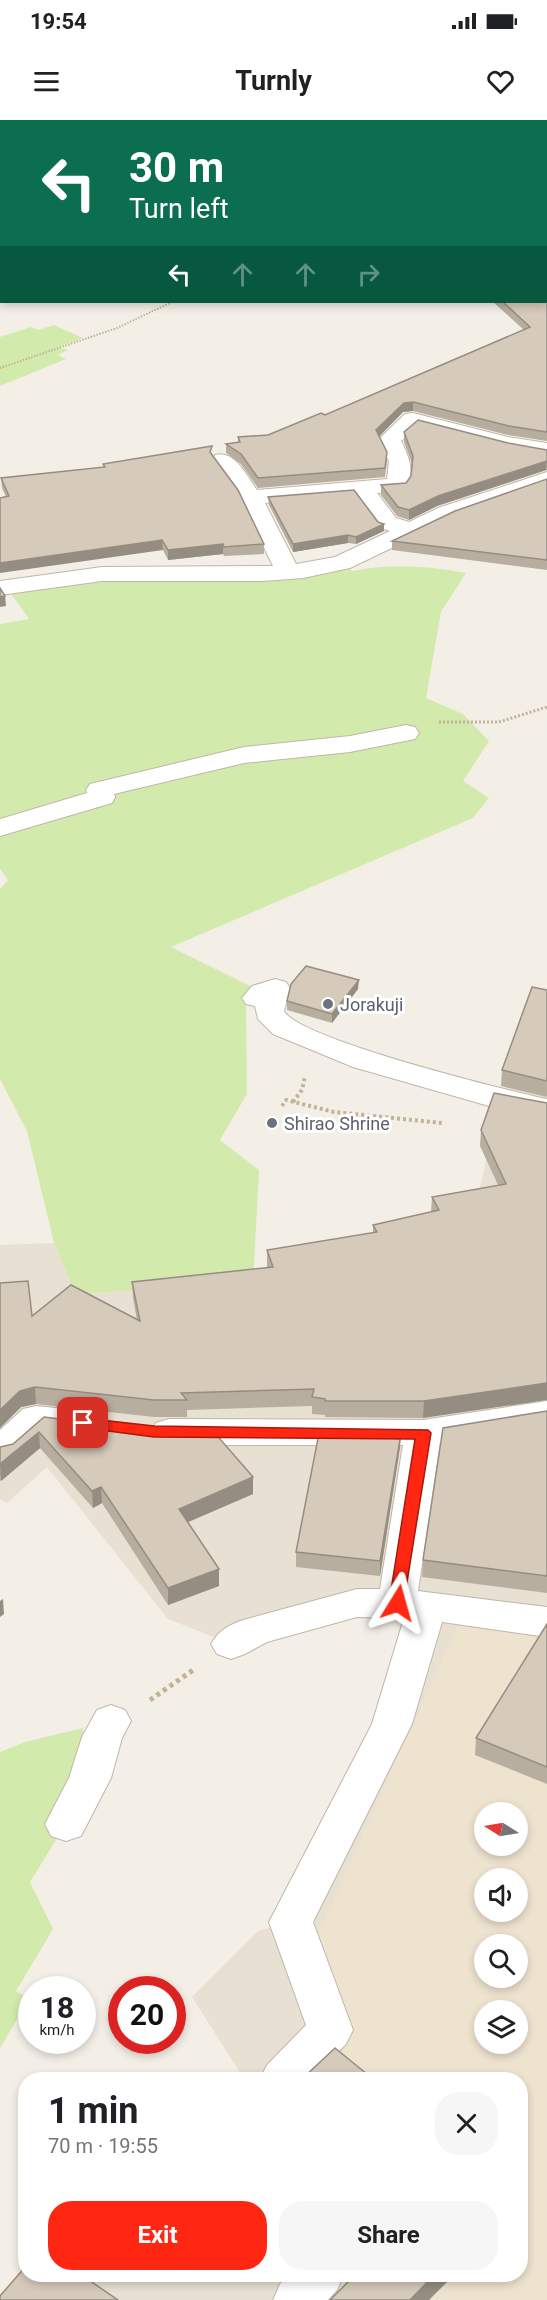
<!DOCTYPE html>
<meta charset="utf-8">
<style>
body{margin:0;font-family:Roboto,sans-serif;background:#f6f6f6;color:#202124;height:100vh;display:flex;flex-direction:column;font-size:22px;white-space:nowrap}
*{box-sizing:border-box;margin:0}
p{font-size:20px;color:#757577}
.icon{flex:none;width:33px;height:33px;fill:none;stroke:currentColor;stroke-width:2;stroke-linecap:round;stroke-linejoin:round}
.map{position:relative;flex:1;overflow:hidden}
.drawer{position:absolute;left:18px;top:1952px;width:510px;height:210px;display:flex;flex-direction:column;background:#fff;border-radius:24px;box-shadow:0 3px 9px #0003}
.drawer>*{flex:none}
.banner{position:absolute;left:0px;top:0px;width:548px;height:183px;box-shadow:0 3px 9px #0003;background:#0b6e4f;color:#fff;overflow:hidden}
.needle{width:39px;rotate:281deg}
.controls{position:absolute;left:474px;top:1682px;display:grid;gap:12px}
.controls a{display:grid;place-items:center;width:54px;height:54px;border-radius:50%;background:#fff;box-shadow:0 3px 9px #0003;font-size:30px}
.speed{position:absolute;left:18px;top:1856px;display:flex;gap:12px;font-size:30px;font-weight:700;text-align:center}
.speed>*{display:grid;place-content:center;width:78px;height:78px;border-radius:50%;background:#fff;box-shadow:0 3px 9px #0003;line-height:1}
.speed small{font-size:15px;font-weight:400}
.speed .limit{border:9px solid #d22;background:#fff;color:#111}
.pin{position:absolute;display:grid;place-items:center;width:51px;height:51px;color:#fff;margin:-26px;border-radius:12px;box-shadow:0 3px 9px #0006}
.me{position:absolute;width:66px;margin:-33px;rotate:8deg;stroke-linejoin:round;filter:drop-shadow(0 0 4px #0008)}
.turn{display:flex;align-items:center;gap:21px;height:126px;padding:0 30px;font-size:27px}
.turn .icon{width:78px;height:78px;stroke-width:2.5}
.turn b{display:block;font-size:42px;line-height:51px}
.lanes{display:flex;align-items:center;height:57px;padding:0 30px;background:#0003;justify-content:center;gap:30px;direction:ltr}
.lanes .off{opacity:.35}
.round{display:grid;place-items:center;flex:none;width:63px;height:63px;border-radius:24px;background:#f6f6f6}
.overview{display:flex;align-items:center;justify-content:space-between;height:102px;padding:0 30px}
h1{font-size:36px;font-weight:700;line-height:45px}
.action{display:flex;gap:12px;margin-top:auto;padding:12px 30px}
.action a{flex:1;height:69px;border-radius:24px;background:#ff2712;color:#fff;font-size:24px;font-weight:700;line-height:69px;text-align:center}
.action a+a{background:#f6f6f6;color:#202124}
.status{display:flex;justify-content:space-between;align-items:center;height:42px;padding:0 30px;background:#fff;direction:ltr}
.status svg{height:16px;fill:currentColor}
header{display:flex;justify-content:space-between;align-items:center;height:78px;padding:0 30px;background:#fff;font-size:27px;font-weight:700}
.map>svg:first-child{display:block}
</style>
<div class="status"><b>19:54</b><svg viewBox="0 0 49 12"><path d="M0 12V9h3v3zM5 12V6h3v6zM10 12V3h3v9zM15 12V0h3v12zM26 1h20v11H26zM47 4h2v5h-2z"/></svg></div>
<header><svg class="icon" aria-label="menu" viewBox="0 0 24 24"><path d="M4 6h16M4 12h16M4 18h16"/></svg>Turnly<svg class="icon" aria-label="heart" viewBox="0 0 24 24"><path d="M12 20l-8-8c-3-5 5-10 8-4 3-6 11-1 8 4z"/></svg></header>
<div class="map">
<svg width="547" height="2180" viewBox="0 0 547 2180">
<rect width="100%" height="100%" fill="#f4efe6"/>
<!-- residential -->
<path fill="#e8e0d3" fill-rule="evenodd" d="M547 898V2180H53L78 2154H520V1959H244L192 1877 258 1811 291 1802 427 1486 397 1483 231 1524 168 1499 47 1347 7 1383 0 1379V1125L54 1123 75 1174 253 1164 475 1089 500 979 534 900ZM484 1692H518V1725H484ZM484 1758H518V1791H484ZM484 1824H518V1857H484ZM484 1890H518V1923H484Z"/>
<!-- education -->
<path fill="#eee3cf" fill-rule="evenodd" d="M460 1500 547 1513V2180H351L367 2154H520V1959H302L349 1900 315 1821ZM484 1692H518V1725H484ZM484 1758H518V1791H484ZM484 1824H518V1857H484ZM484 1890H518V1923H484Z"/>
<!-- green -->
<g fill="#d2ebac">
<path d="M54 205 83 218 58 227 68 230 58 235 66 239 0 266V217L31 207 38 210Z"/>
<path d="M342 443 353 451C391 443 428 446 466 453L441 492 426 578 463 594 489 621 463 661 489 678 473 698 171 827 252 867 246 882 247 974 220 1020 259 1050 253 1164 75 1174 54 1123 27 1011 0 959V769L8 760 0 749V504L29 499 8 469 38 463 263 454Z"/>
<path d="M83 1608 80 1655 66 1704 30 1762 53 1809 16 1871 29 1879 0 1928V1632L25 1622Z"/>
</g>
<g fill="none" stroke-linecap="round" stroke-linejoin="round">
<defs>
<g id="minor">
<path d="M413 293 508 317 547 323V337L508 330 417 307 401 321C409 336 416 354 405 370L377 373 396 398 409 402 438 388 547 352V366L454 398 350 448 303 458 263 461H102L0 475V461L102 447 273 446 240 378 212 340 215 335C235 330 246 355 257 370L387 359 389 341 378 320 405 294ZM355 375 380 408 390 411 335 437 296 444 265 383Z"/>
<path d="M406 605 415 607 419 613 415 619 350 632 244 643 114 674 115 677 112 683 0 716V699L87 673 86 670 90 664 244 627 350 616Z"/>
<path d="M275 859 286 862 290 868 284 891C299 919 508 971 547 979V997L489 986 353 947 273 914 258 899 255 886 246 884 242 878 252 866Z"/>
<path d="M547 1281V1305L440 1323 418 1471 547 1487V1517L442 1502 412 1604 313 1802 353 1910 346 1924 312 1959H260L267 1945 306 1905 269 1802 372 1604 404 1498 357 1497 267 1522 245 1534 231 1539 217 1534 211 1524C219 1510 229 1505 243 1500L357 1469H380L403 1325H169L156 1321 151 1312 156 1303 169 1299 423 1300Z"/>
<path d="M36 1286 85 1291 98 1294 103 1303 98 1312 85 1315 44 1311 13 1339 0 1343V1310L23 1289Z"/>
<path d="M111 1585 125 1590 131 1601 122 1618 111 1658 81 1716 66 1721 51 1716 45 1704 69 1658 82 1617 97 1590Z"/>
<path d="M289 2154H344L337 2170 328 2180H273L280 2164Z"/>
</g>
<g id="major">
<rect x="270" y="0" width="18" height="2"/>
<path d="M546 134 547 135V147L546 146Z"/>
</g>
</defs>
<!-- minor casing -->
<use href="#minor" stroke="#c0b6a8" stroke-width="2"/>
<!-- major casing -->
<use href="#major" stroke="#ebb85d" stroke-width="2"/>
<!-- path-far3 -->
<path stroke="#c3b198" stroke-width="2" stroke-dasharray="1.5 1.5" stroke-linecap="butt" d="M0 248 117 208 172 182"/>
<!-- path-far2 -->
<path stroke="#c3b198" stroke-width="3" stroke-dasharray="2 2" stroke-linecap="butt" d="M439 602H499L547 587"/>
<!-- path-far1 -->
<g stroke="#c3b198" stroke-width="4" stroke-dasharray="3 3" stroke-linecap="butt">
<path d="M293 982 302 970 305 956"/>
<path d="M282 986 286 980 334 992 442 1003"/>
</g>
<!-- path -->
<path stroke="#c3b198" stroke-width="5" stroke-dasharray="4 4" stroke-linecap="butt" d="M150 1580 196 1548"/>
<!-- minor -->
<use href="#minor" fill="#fff" fill-rule="evenodd"/>
<!-- major -->
<use href="#major" fill="#ffda94" fill-rule="evenodd"/>
</g>
<!-- wall -->
<g fill="#b8aea0">
<path d="M547 152V321L508 315 413 291 403 292 379 316 387 341 385 357 258 368 241 344 226 333V324L238 322V317L268 315 325 295 524 210 493 182H546Z"/>
<path d="M404 312 508 323 547 330V350L437 386 409 400 397 396 381 375V365L406 363 411 356 412 344 404 322Z"/>
<path d="M212 335 264 424V434L224 436 223 434 168 440 163 430 6 377 2 368 1 358 104 347 103 344Z"/>
<path d="M547 359V450L392 430V421Z"/>
<path d="M268 377 384 411 356 424 348 423 293 432 269 385Z"/>
<path d="M358 869 332 903 287 890V881Z"/>
<path d="M547 870V977L501 966 502 950Z"/>
<path d="M547 983 423 1298 325 1297V1295L312 1294V1286L187 1290V1297H154L36 1284 21 1287 0 1308V1163L32 1196 137 1200 133 1178 132 1162 267 1148V1130L373 1113V1105L431 1092 432 1077 498 1065 480 1026 481 1010Z"/>
<path d="M547 1291V1473L422 1457 423 1440Z"/>
<path d="M44 1297 253 1357V1374L188 1402 219 1466 168 1485 102 1383 93 1388 40 1328 1 1361 0 1360V1327L13 1324Z"/>
<path d="M400 1327 380 1456 296 1447V1432Z"/>
<path d="M547 1504V1664L475 1635 476 1618Z"/>
</g>
<!-- shaded-wall -->
<g fill="#968d82">
<rect x="0" y="96" width="2" height="8"/>
<path d="M413 282V291L403 292 376 320V310L404 283Z"/>
<path d="M547 341 546 350 437 386 409 400V390L438 376Z"/>
<path d="M384 404V411L356 424V417Z"/>
<path d="M348 415V423L293 432V424Z"/>
<path d="M162 420 163 430 0 453V443Z"/>
<path d="M223 424V434L168 440V430Z"/>
<path d="M5 476 6 486 0 487V477Z"/>
<path d="M359 860 358 869 332 903V894Z"/>
<path d="M547 1263V1280L423 1298 424 1281Z"/>
<path d="M35 1267 36 1284 21 1287 0 1308V1290L20 1271Z"/>
<path d="M39 1312 40 1328 1 1361 0 1344Z"/>
<path d="M401 1313 400 1327 380 1456V1441Z"/>
<path d="M253 1357V1374L179 1406V1389Z"/>
<path d="M101 1367 102 1383 93 1388 92 1371Z"/>
<path d="M219 1449V1466L168 1485V1468Z"/>
<path d="M3 1479 4 1494 0 1497V1481Z"/>
<path d="M435 2154H455L429 2180H410Z"/>
</g>
<!-- building -->
<g fill="#d6caba" stroke="#968d82" stroke-width="1.5">
<path d="M0 0H227L225 2H2V34L0 35Z"/>
<path d="M2 47V96H0V48Z"/>
<path d="M546 151 547 152V312L509 306 413 282 404 283 376 310 387 332 385 348 258 358 241 334 226 324 240 322 238 317 268 315 321 293 325 295 530 207 503 182H546Z"/>
<path d="M418 300 508 323 547 330V341L438 376 409 390 398 387 381 365 406 363 411 356 413 336 404 312Z"/>
<path d="M212 326 210 332 238 370 264 424 224 427 223 424 168 430 162 420 0 443V378L9 376 1 358 105 347 103 344Z"/>
<path d="M547 359V440L392 421 455 391Z"/>
<path d="M354 370 378 402 384 404 356 417 348 415 293 424 268 377Z"/>
<path d="M0 468 5 476 0 477Z"/>
<path d="M306 846 359 860 332 894 287 881 291 864Z"/>
<path d="M532 867 547 870V961L502 950Z"/>
<path d="M494 973 547 983V1263L424 1281H325V1279L312 1277 314 1269 181 1273 187 1280H154L35 1267 20 1271 0 1290V1163L28 1161 32 1196 71 1165 140 1201 132 1162 273 1147 267 1130 377 1112 373 1105 439 1090 432 1077 506 1064 481 1010Z"/>
<path d="M547 1291V1456L423 1440 443 1308Z"/>
<path d="M44 1297 153 1311H213L253 1357 179 1389 219 1449 168 1468 101 1367 92 1371 39 1312 0 1344V1327L13 1324Z"/>
<path d="M319 1313H401L380 1441 296 1432Z"/>
<path d="M547 1504V1647L476 1618Z"/>
<path d="M335 1928 373 1959H302Z"/>
<path d="M26 2146V2154H80L118 2180H0V2176Z"/>
<path d="M356 2154H435L410 2180H330Z"/>
</g>
<!-- route -->
<path fill="#ff2712" stroke="#a6190c" stroke-width="1.5" d="M83 1298 154 1306 428 1310 431 1313 403 1487H392L389 1483 415 1319 154 1317 78 1307 76 1303 78 1300Z"/>
<!-- markers -->
<g fill="#6b7280" stroke="#fff" stroke-width="2">
<circle cx="328" cy="884" r="6"/>
<circle cx="272" cy="1003" r="6"/>
</g>
<g text-anchor="middle" dominant-baseline="central" stroke-width="6" stroke-linejoin="round" paint-order="stroke">
<!-- worship labels -->
<g font-size="18" fill="#5b616d" stroke="#fff" text-anchor="start">
<text x="340" y="884">Jorakuji</text>
<text x="284" y="1003">Shirao Shrine</text>
</g>
</g>
</svg>
<div class="controls">
<a><svg class="needle" viewBox="-14 -14 28 28"><path d="M0-13l5 13h-10z" fill="#e53935"/><path d="M0 13l5-13h-10z" fill="#757577"/></svg></a>
<a><svg class="icon" aria-label="sound" viewBox="0 0 24 24"><path d="M4 9h4l5-4v14l-5-4H4zM17 9q2 3 0 6"/></svg></a>
<a><svg class="icon" aria-label="search" viewBox="0 0 24 24"><circle cx="10" cy="10" r="6"/><path d="M15 15l6 6"/></svg></a>
<a><svg class="icon" aria-label="layers" viewBox="0 0 24 24"><path d="M12 4l9 5-9 5-9-5zM3 14l9 5 9-5"/></svg></a>
</div>
<div class="speed"><div>18<small>km/h</small></div><div class="limit">20</div></div>
<div class="pin" style="left:83px;top:1303px;background:#d93025"><svg class="icon" aria-label="arrive" viewBox="0 0 24 24"><path d="M6 21V4h12l-3 4 3 4H6"/></svg></div>
<svg class="me" style="left:398px;top:1483px" viewBox="-20 -20 40 40"><path d="M0-17L14 15 0 8-14 15z" fill="#ff2712" stroke="#fff" stroke-width="4"/></svg>
<div class="banner">
<div class="turn"><svg class="icon" aria-label="left" viewBox="0 0 24 24"><path d="M17 20v-9H6M10 6l-5 5 5 5"/></svg><div><b>30 m</b>Turn left</div></div>
<div class="lanes"><svg class="icon" aria-label="left" viewBox="0 0 24 24"><path d="M17 20v-9H6M10 6l-5 5 5 5"/></svg><svg class="icon off" aria-label="ahead" viewBox="0 0 24 24"><path d="M12 20V5M6 11l6-6 6 6"/></svg><svg class="icon off" aria-label="ahead" viewBox="0 0 24 24"><path d="M12 20V5M6 11l6-6 6 6"/></svg><svg class="icon off" aria-label="right" viewBox="0 0 24 24"><path d="M7 20v-9h11M14 6l5 5-5 5"/></svg></div>
</div>
<section class="drawer">
<div class="overview"><div><h1>1 min</h1><p>70 m · 19:55</p></div><a class="round"><svg class="icon" aria-label="close" viewBox="0 0 24 24"><path d="M6 6l12 12M18 6L6 18"/></svg></a></div>
<div class="action"><a>Exit</a><a>Share</a></div>
</section>
</div>
